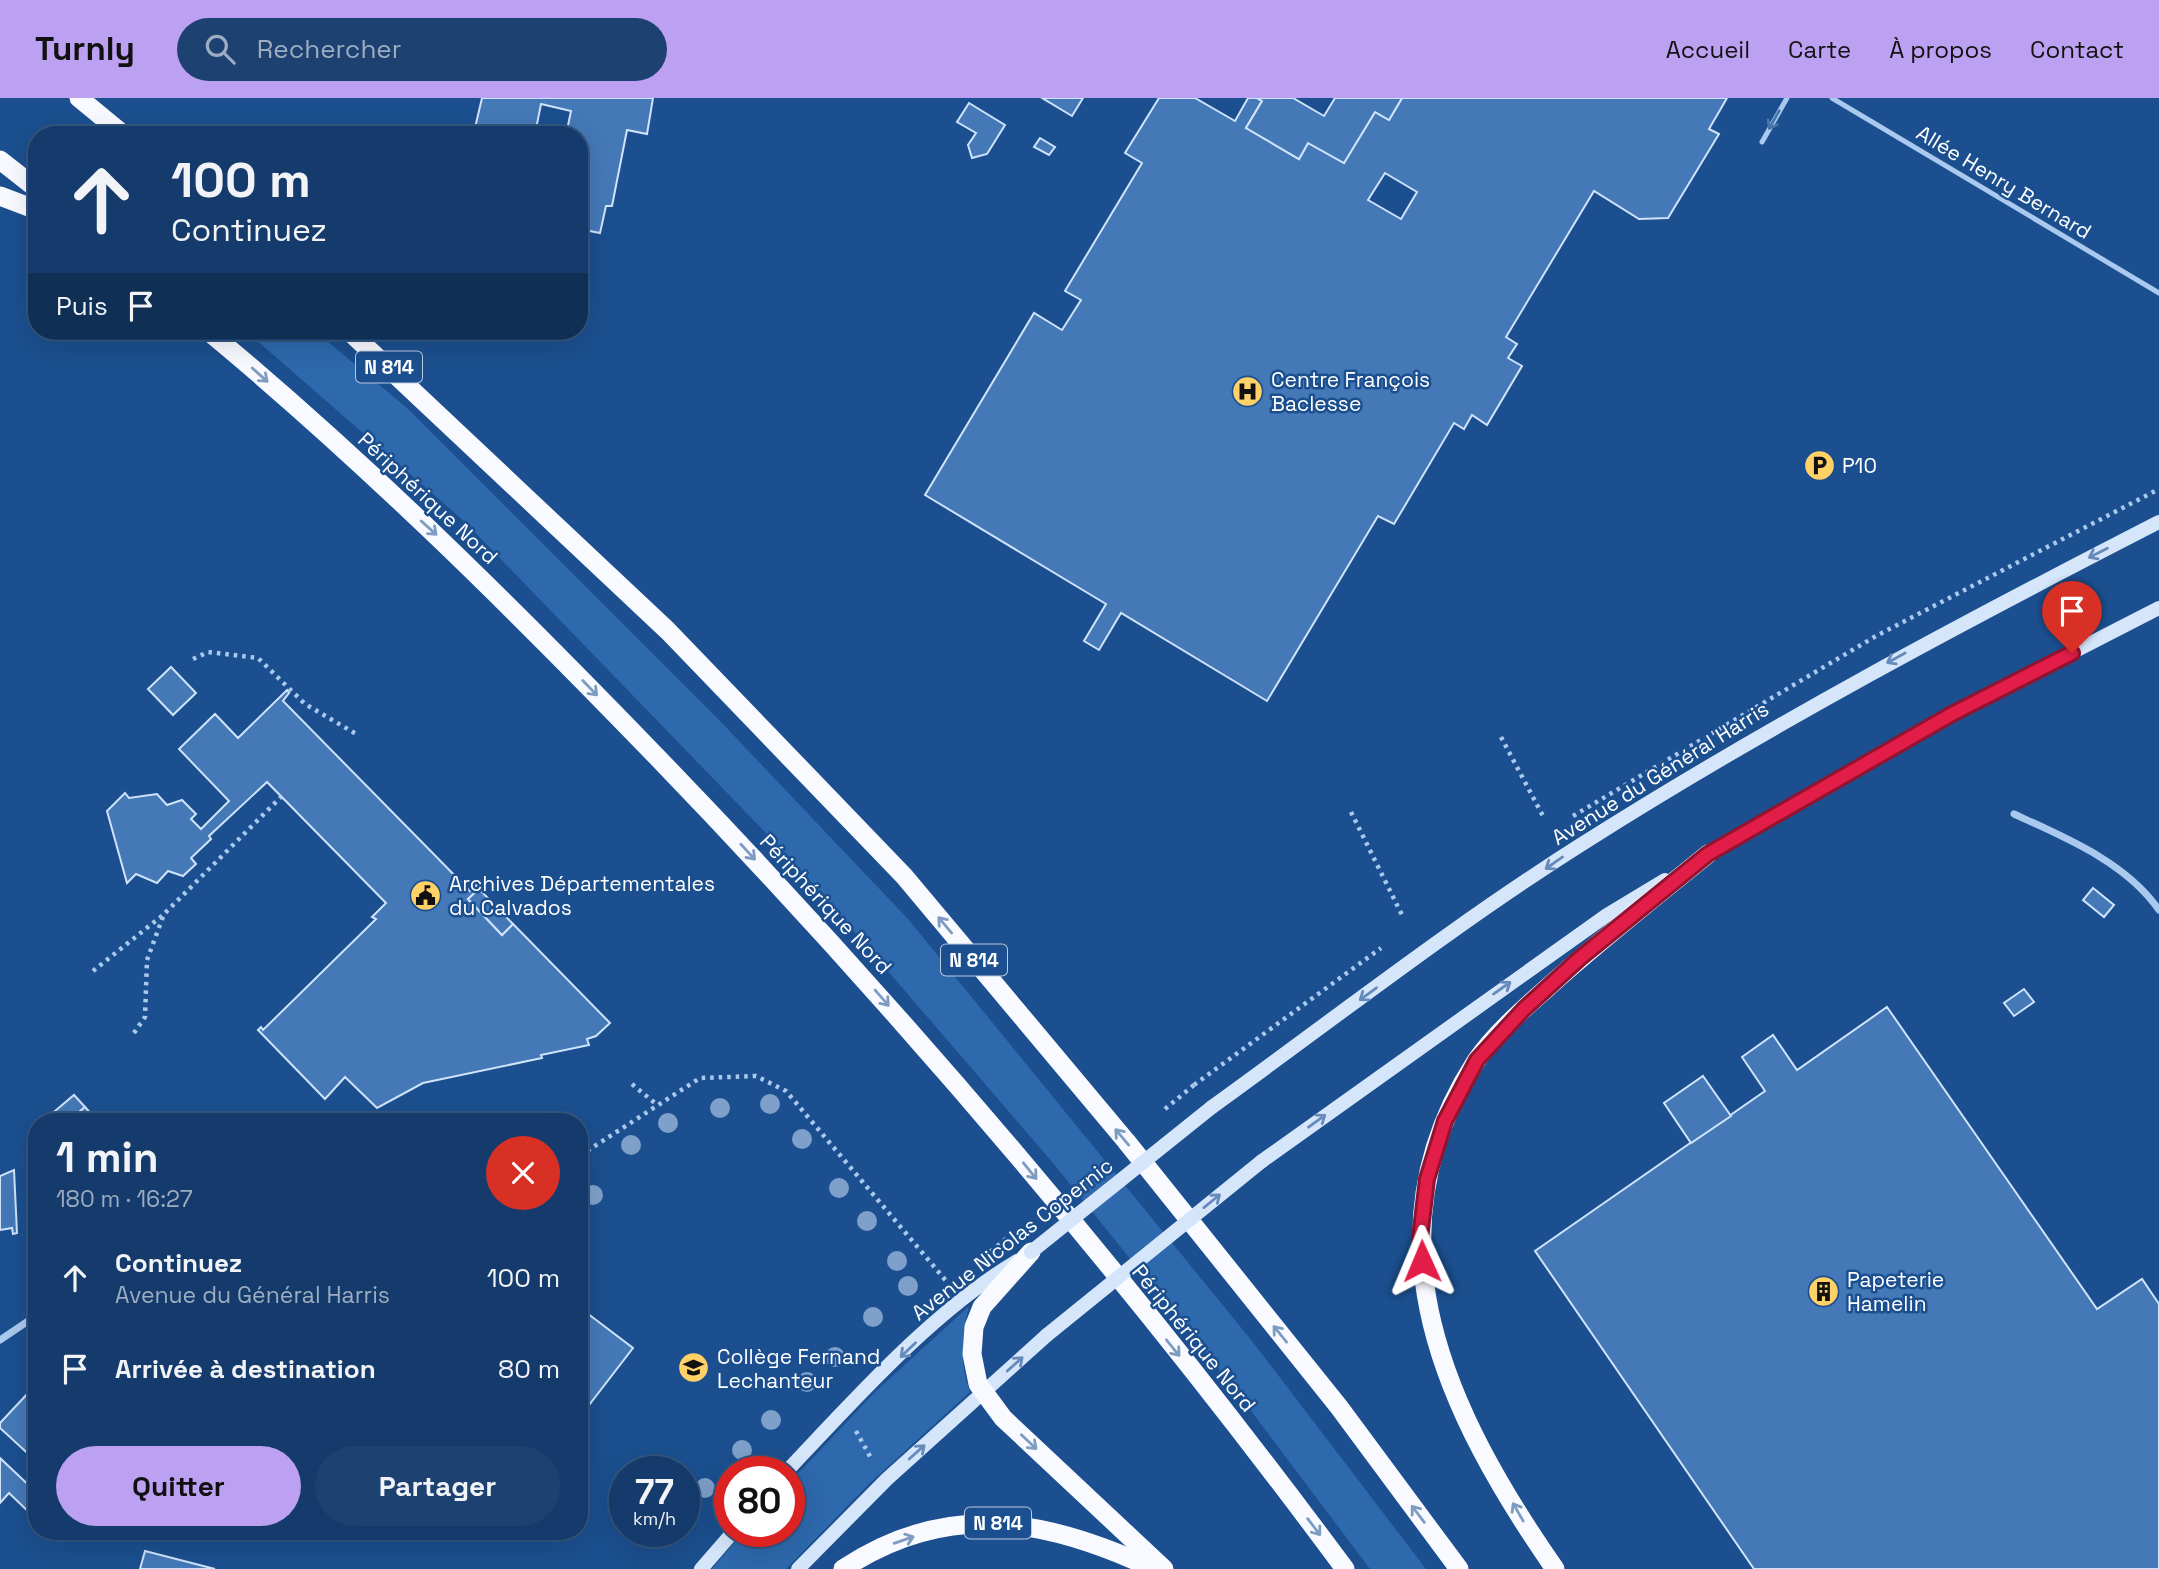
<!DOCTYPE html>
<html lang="fr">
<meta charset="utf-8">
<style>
body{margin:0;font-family:"Space Grotesk",sans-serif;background:#1d4271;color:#f1f3f6;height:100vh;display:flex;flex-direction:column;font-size:26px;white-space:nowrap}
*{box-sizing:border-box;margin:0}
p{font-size:23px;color:#9dadc1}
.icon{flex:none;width:38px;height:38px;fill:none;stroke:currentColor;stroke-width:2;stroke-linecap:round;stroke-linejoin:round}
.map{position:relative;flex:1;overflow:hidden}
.drawer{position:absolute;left:28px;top:1015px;width:560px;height:427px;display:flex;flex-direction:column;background:#143b6b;border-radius:28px;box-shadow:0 7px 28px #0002,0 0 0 2px #33557e}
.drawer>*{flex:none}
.guide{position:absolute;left:28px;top:28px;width:560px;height:214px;border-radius:28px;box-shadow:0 7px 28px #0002,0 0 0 2px #33557e;background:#143b6b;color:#f1f3f6;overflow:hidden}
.speed{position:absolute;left:609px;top:1358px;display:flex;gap:14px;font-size:35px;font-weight:700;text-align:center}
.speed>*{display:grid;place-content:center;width:91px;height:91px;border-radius:50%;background:#143b6b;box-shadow:0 7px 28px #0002,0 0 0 2px #33557e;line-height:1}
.speed small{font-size:18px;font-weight:400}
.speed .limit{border:10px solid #d22;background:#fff;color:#111}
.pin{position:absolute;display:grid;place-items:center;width:60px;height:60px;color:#fff;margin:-72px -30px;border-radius:50% 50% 50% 0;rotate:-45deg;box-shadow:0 0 7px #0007}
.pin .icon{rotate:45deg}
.me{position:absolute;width:77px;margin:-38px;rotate:359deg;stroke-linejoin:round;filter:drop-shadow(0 0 5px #0008)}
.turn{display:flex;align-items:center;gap:24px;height:147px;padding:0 28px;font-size:32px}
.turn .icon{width:91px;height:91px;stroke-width:2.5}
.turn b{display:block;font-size:49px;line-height:60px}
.then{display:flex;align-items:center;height:66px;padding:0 28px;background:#0003;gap:14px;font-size:26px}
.round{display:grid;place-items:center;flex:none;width:74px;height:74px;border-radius:37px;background:#1d4271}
.summary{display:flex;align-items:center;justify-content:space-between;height:119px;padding:0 28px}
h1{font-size:42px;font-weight:600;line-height:52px}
.primary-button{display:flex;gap:14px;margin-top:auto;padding:14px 28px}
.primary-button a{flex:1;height:80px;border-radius:42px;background:#bca0f2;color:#111;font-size:28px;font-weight:600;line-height:80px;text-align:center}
.primary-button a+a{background:#1d4271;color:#f1f3f6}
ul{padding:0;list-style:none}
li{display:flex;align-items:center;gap:21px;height:91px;padding:0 28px}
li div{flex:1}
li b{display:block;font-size:26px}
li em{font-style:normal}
header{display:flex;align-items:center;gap:42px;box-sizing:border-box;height:98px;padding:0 35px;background:#bca0f2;color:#111}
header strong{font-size:33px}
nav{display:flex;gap:38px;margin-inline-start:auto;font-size:24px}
.search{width:490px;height:63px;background:#1d4271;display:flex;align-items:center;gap:18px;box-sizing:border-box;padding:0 24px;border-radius:38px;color:#9dadc1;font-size:26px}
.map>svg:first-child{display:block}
</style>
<header>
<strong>Turnly</strong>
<div class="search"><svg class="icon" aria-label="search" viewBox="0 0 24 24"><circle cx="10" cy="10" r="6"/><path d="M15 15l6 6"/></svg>Rechercher</div>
<nav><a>Accueil</a><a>Carte</a><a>À propos</a><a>Contact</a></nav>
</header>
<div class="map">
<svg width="2159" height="1471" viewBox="0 0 2159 1471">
<rect width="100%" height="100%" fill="#1b4f8f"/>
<!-- green -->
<g fill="#2e69ad">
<path d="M258 233H315L407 310 722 625 908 821 1252 1243 1426 1471H1370L1227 1281 1053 1065 794 764 465 424 254 240Z"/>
<path d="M969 1208C962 1239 959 1264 970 1294L870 1385 786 1471H712L744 1433H789V1385L875 1294Z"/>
</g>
<!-- building -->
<g fill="#4478b7" stroke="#cfe3fa" stroke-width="2" fill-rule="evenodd">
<path d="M482 0H653L647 36 627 32 612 108H606L600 135 579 131V37H566L571 13 541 6 535 36 539 37H454L456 30 474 34Z"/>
<path d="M1042 0H1083L1072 18Z"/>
<path d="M1159 0H1195L1235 23 1248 0H1257L1262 3 1246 30 1299 61 1308 45 1344 65 1375 14 1389 22 1402 0H1727L1709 31 1719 36 1668 120 1639 121 1594 93 1506 239 1517 246 1508 260 1522 268 1487 327 1472 317 1464 331 1454 325 1394 426 1378 418 1267 603 1121 515 1099 552 1084 543 1106 506 925 397 1034 215 1062 232 1081 202 1065 193 1142 65 1125 55ZM1385 75 1417 94 1401 121 1368 102Z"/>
<path d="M1257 0H1293L1324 18 1335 0H1402L1389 22 1375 14 1344 65 1308 45 1299 61 1246 30 1262 3Z"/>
<path d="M969 5 1005 27 987 56 972 60 968 47 976 35 957 24Z"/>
<path d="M1040 40 1055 49 1049 57 1034 49Z"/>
<path d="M171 569 196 595 173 617 148 591Z"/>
<path d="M287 592 289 595 283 603 470 793 476 787 479 791 468 801 502 837 513 826 610 925 596 938 587 941 589 947 541 957 542 960 423 985 377 1010 345 979 325 1001 258 932 261 929 263 932 376 821 372 819 386 805 267 684 209 738 211 741 191 760 196 766 183 778 168 773 157 785 136 776 127 785 107 713 125 695 129 700 157 696 167 707 182 702 196 716 191 721 201 731 229 703 179 651 215 616 238 640Z"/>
<path d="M2093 790 2114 807 2104 819 2083 802Z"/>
<path d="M479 791 513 826 502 837 468 801Z"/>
<path d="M2024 891 2034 904 2014 918 2004 905Z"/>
<path d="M1887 909 2097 1211 2142 1181 2159 1206V1471H1754L1535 1153 1765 993 1742 959 1773 937 1797 972Z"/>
<path d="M1703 978 1731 1018 1691 1045 1664 1005Z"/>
<path d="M74 997 85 1009 77 1016 84 1024H54L49 1018Z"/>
<path d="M85 1009 93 1018 86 1024 77 1016Z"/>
<path d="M14 1072 17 1135 13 1136 12 1130 0 1132V1078Z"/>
<path d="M579 1209 633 1250 579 1320Z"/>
<path d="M30 1293 37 1300V1364L0 1330V1325Z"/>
<path d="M0 1360 37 1395V1422L9 1395 0 1405Z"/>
<path d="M145 1453 215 1471H140Z"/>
</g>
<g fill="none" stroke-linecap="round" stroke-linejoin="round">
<!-- path -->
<g stroke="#a9c9ee" stroke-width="4.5" stroke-dasharray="3.5 5" stroke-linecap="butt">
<path d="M193 561 208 554 258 560 305 606 358 637"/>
<path d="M1501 639 1544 720"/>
<path d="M1351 714 1402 817"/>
<path d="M1573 718 1876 538 2159 391"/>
<path d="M93 873 163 817"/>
<path d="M134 935 145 919 147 862 164 816 281 699"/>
<path d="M632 986 656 1006"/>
<path d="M1194 987 1381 850"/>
<path d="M579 1055 587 1053 700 980 756 978 786 993 947 1184"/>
<path d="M856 1333 872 1362"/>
</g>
<!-- service -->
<g stroke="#a9c9ee" stroke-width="5">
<path d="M1832 0 2159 195"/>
<path d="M1762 44 1787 0"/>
</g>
<!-- minor -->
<g stroke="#a9c9ee" stroke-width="7">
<path d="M2014 716C2064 739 2126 764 2159 812"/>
<path d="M0 1242 37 1217"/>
</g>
<!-- secondary -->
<g stroke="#d6e6fa" stroke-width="14">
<path d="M1701 760 1952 616 2159 510"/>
<path d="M1212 1009C1334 921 1454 827 1582 746 1768 628 1962 525 2159 424"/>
<path d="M1262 1063 1607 817 1665 782"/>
<path d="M786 1374C854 1302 933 1213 1017 1163"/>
<path d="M701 1471 734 1433"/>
<path d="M798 1471 887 1381 1047 1237"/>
</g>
<!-- trunk -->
<g stroke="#f8faff" stroke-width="19">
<path d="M79 0 124 37"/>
<path d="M0 62 37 91"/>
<path d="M0 98 37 112"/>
<path d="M208 233C367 365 513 510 656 658 903 914 1133 1185 1345 1471"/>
<path d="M349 233 668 533 904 778 1126 1043 1339 1309 1459 1471"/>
<path d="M1031 1154 982 1209 974 1229 972 1256 978 1286 1003 1320 1164 1471"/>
<path d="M843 1471C948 1401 1047 1421 1154 1471"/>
<path d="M1555 1471C1448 1317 1361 1141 1476 963 1494 937 1522 912 1546 891 1598 844 1654 800 1708 756"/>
</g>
<!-- path-bridge -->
<g stroke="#a9c9ee" stroke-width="4.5" stroke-dasharray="3.5 5" stroke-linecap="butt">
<path d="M1165 1011 1194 987"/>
<path d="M984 1159 1012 1136"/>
</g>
<!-- secondary-bridge -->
<g stroke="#d6e6fa" stroke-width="14">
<path d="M1031 1154 1212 1009"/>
<path d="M1047 1237 1262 1063"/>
</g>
</g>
<!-- trees -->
<g fill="#7ea0ca">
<circle cx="770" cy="1006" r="10"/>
<circle cx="720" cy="1010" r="10"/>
<circle cx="668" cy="1025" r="10"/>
<circle cx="802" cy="1041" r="10"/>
<circle cx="631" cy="1047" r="10"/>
<circle cx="839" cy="1090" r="10"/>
<circle cx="593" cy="1097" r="10"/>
<circle cx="867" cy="1123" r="10"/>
<circle cx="897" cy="1163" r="10"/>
<circle cx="908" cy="1188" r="10"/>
<circle cx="873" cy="1219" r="10"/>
<circle cx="835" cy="1259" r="10"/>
<circle cx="807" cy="1284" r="10"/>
<circle cx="771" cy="1322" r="10"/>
<circle cx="742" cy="1352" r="10"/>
<circle cx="705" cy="1390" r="10"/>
</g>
<!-- one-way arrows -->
<defs><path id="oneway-shaft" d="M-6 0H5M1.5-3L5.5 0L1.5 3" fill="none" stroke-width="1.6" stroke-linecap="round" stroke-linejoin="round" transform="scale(1.75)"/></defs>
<use stroke="#4674ac" href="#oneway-shaft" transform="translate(1774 22) rotate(119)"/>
<g stroke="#7e9cc1">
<use href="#oneway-shaft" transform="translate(260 277) rotate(42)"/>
<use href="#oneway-shaft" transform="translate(429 430) rotate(42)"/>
<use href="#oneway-shaft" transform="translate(590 590) rotate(46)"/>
<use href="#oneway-shaft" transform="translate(748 754) rotate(47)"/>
<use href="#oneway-shaft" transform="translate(945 827) rotate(-130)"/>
<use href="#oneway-shaft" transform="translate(882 900) rotate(49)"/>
<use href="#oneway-shaft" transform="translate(1122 1039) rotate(-130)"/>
<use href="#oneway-shaft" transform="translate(1030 1073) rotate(51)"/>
<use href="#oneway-shaft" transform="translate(1280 1236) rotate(-129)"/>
<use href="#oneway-shaft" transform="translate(1173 1250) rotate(51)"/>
<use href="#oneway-shaft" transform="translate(1029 1344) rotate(43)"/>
<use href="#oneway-shaft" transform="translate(1518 1414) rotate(-120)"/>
<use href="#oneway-shaft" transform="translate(1418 1416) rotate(-127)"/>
<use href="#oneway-shaft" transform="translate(1314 1429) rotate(53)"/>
<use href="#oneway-shaft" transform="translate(904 1442) rotate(-19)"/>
</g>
<g stroke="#668bba">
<use href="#oneway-shaft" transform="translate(2098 455) rotate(153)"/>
<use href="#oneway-shaft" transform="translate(1896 560) rotate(151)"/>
<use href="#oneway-shaft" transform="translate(1554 765) rotate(145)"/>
<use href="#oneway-shaft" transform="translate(1502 890) rotate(-35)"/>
<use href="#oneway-shaft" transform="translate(1368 896) rotate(144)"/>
<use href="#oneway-shaft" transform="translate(1317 1023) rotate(-36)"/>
<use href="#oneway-shaft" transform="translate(1212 1103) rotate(-39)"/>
<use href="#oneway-shaft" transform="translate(908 1252) rotate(136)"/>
<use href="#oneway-shaft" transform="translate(1015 1266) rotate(-42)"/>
<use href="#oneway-shaft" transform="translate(917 1354) rotate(-42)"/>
</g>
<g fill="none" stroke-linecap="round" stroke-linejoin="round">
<defs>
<path id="route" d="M1422 1163 1420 1140 1427 1081 1445 1023 1477 962 1524 911 1580 860 1708 756 1952 616 2072 555"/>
</defs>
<!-- route casing -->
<use href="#route" stroke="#92132f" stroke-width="18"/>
<!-- route -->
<use href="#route" stroke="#e11d48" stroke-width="12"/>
</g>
<!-- icons -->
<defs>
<symbol id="hospital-disc" viewBox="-11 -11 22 22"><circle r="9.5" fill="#ffd166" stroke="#1b4f8f"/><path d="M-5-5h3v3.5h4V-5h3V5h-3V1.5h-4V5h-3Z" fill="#111"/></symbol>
<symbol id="parking-disc" viewBox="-11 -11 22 22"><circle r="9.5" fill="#ffd166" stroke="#1b4f8f"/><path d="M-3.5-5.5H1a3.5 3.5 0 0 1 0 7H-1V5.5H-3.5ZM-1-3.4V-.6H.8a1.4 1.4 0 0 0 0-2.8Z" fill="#111"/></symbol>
<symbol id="civic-disc" viewBox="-11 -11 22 22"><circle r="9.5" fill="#ffd166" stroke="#1b4f8f"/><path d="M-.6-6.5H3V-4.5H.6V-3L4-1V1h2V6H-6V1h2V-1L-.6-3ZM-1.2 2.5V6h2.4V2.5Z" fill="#111"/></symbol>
<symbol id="building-disc" viewBox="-11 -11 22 22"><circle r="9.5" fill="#ffd166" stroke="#1b4f8f"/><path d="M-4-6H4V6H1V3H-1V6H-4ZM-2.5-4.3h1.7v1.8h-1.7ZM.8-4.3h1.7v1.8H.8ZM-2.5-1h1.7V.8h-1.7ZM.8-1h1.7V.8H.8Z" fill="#111"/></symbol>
<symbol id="school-disc" viewBox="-11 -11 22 22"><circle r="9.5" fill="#ffd166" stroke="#1b4f8f"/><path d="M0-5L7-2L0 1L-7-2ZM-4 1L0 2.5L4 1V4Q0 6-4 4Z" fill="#111"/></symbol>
</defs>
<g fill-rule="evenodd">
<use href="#hospital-disc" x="1230" y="276" width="35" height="35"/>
<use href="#parking-disc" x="1802" y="350" width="35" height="35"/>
<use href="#civic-disc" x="408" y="780" width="35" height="35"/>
<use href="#building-disc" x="1806" y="1176" width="35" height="35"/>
<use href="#school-disc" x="676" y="1252" width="35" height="35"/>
</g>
<g text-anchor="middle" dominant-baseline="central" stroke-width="5" stroke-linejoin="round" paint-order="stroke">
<!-- shield labels -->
<g fill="#1b4f8f" stroke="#bbcadd" stroke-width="2">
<rect x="356" y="253.5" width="66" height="31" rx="5"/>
<rect x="941" y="846.5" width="66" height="31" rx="5"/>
<rect x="965" y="1409.5" width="66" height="31" rx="5"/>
</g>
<g font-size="19" font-weight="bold" fill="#fff">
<text x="389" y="269">N 814</text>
<text x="974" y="862">N 814</text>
<text x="998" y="1425">N 814</text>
</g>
<!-- street labels -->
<g font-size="21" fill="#fff" stroke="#1b4f8f">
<text transform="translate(2004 84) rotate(31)">Allée Henry Bernard</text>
<text transform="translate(428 400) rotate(43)">Périphérique Nord</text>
<text transform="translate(1660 675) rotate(-32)">Avenue du Général Harris</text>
<text transform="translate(826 806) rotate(47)">Périphérique Nord</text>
<text transform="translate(1012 1141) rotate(-38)">Avenue Nicolas Copernic</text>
<text transform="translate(1194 1240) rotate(51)">Périphérique Nord</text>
</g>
<!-- poi labels -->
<g font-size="21" fill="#fff" stroke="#1b4f8f" text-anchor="start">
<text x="1271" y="281">Centre François<tspan x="1271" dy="24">Baclesse</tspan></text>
<text x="1842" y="367">P10</text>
<text x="449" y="785">Archives Départementales<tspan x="449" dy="24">du Calvados</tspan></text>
<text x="1847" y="1181">Papeterie<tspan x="1847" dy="24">Hamelin</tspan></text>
<text x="717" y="1258">Collège Fernand<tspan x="717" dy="24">Lechanteur</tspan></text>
</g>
</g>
</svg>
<div class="speed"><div>77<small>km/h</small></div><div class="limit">80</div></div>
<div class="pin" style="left:2072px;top:555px;background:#d93025"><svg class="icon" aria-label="arrive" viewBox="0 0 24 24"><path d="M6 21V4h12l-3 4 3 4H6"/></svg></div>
<svg class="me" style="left:1422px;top:1163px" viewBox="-20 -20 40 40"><path d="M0-17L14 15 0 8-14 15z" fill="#e11d48" stroke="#fff" stroke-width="4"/></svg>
<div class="guide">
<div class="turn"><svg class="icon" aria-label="ahead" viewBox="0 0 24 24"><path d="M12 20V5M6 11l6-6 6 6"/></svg><div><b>100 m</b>Continuez</div></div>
<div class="then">Puis<svg class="icon" aria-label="arrive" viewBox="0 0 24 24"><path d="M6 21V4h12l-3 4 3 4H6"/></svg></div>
</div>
<section class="drawer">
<div class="summary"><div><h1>1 min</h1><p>180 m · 16:27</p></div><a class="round" style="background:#d93025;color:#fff"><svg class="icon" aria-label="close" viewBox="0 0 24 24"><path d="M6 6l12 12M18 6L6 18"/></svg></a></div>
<ul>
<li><svg class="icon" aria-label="ahead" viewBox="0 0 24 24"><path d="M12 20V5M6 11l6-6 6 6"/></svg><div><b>Continuez</b><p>Avenue du Général Harris</p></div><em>100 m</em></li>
<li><svg class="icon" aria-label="arrive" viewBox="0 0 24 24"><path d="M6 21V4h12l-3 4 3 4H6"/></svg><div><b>Arrivée à destination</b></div><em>80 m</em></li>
</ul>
<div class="primary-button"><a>Quitter</a><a>Partager</a></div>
</section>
</div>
